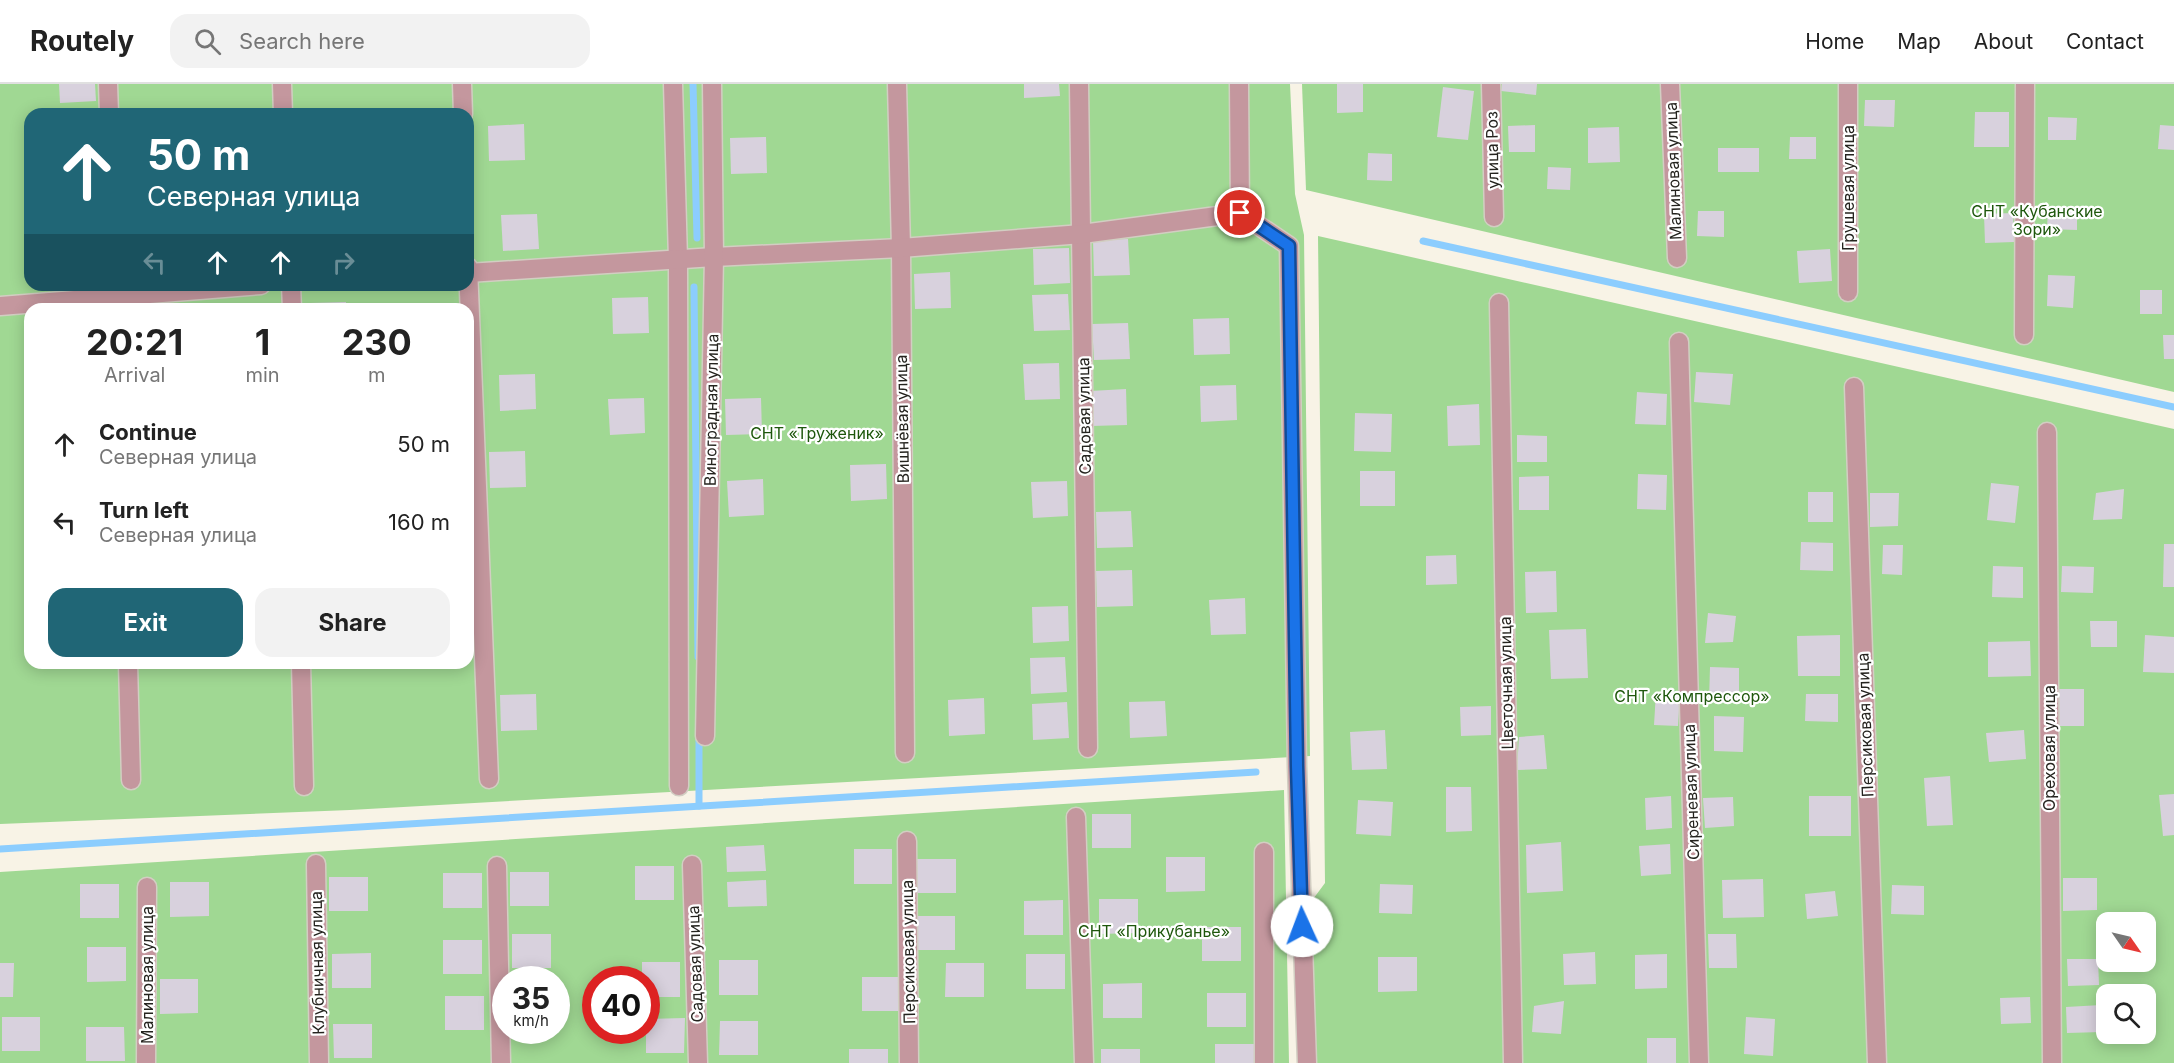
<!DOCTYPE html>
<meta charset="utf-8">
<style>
body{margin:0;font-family:Inter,sans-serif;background:#f2f2f2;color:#222;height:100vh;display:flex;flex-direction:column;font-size:22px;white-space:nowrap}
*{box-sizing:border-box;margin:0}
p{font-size:20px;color:#767676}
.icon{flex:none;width:33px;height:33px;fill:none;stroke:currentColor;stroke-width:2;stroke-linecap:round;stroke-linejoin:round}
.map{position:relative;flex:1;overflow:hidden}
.panel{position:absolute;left:24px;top:219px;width:450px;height:366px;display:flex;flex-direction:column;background:#fff;border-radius:18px;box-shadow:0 3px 15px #0003}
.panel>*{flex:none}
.guide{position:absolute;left:24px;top:24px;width:450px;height:183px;border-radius:18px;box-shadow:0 3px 15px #0003;background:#206676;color:#fff;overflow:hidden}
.needle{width:39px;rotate:124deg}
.fabs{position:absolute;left:2096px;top:828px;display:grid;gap:12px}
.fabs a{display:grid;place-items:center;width:60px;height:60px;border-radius:12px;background:#fff;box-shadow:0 3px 15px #0003;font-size:30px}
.speed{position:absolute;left:492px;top:882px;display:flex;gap:12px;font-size:30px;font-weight:700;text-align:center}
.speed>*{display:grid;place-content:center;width:78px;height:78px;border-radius:50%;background:#fff;box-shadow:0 3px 15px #0003;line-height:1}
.speed small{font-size:15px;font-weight:400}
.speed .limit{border:9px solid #d22;background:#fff;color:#111}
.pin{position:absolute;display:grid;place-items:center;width:51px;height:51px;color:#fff;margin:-26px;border:3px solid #fff;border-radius:50%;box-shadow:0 2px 6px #0007}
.me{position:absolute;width:66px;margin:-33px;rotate:358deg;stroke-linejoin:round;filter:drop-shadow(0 0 4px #0008)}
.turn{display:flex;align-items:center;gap:21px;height:126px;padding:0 24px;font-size:27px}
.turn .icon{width:78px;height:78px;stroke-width:2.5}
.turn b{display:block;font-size:42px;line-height:51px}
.lanes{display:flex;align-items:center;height:57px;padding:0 24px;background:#0003;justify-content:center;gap:30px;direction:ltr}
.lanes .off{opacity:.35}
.eta{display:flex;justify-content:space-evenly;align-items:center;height:102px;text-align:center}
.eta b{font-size:36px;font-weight:700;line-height:42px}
.action{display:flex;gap:12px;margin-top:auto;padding:12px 24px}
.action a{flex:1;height:69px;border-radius:18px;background:#206676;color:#fff;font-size:24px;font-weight:700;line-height:69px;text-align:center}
.action a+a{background:#f2f2f2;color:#222}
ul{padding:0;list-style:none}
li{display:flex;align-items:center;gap:18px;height:78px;padding:0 24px}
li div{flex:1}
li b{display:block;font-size:22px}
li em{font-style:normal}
header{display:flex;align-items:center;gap:36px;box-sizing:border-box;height:84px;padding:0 30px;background:#fff;border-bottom:2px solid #e0e0e0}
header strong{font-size:28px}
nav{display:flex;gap:33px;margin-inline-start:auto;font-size:21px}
.search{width:420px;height:54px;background:#f2f2f2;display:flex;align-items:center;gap:15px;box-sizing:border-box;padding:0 21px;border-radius:18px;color:#767676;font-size:22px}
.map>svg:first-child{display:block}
</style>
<header>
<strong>Routely</strong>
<div class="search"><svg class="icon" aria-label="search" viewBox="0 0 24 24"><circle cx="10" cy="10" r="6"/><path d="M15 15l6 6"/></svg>Search here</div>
<nav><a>Home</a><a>Map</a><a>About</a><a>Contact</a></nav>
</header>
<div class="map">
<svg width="2174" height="979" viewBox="0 0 2174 979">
<rect width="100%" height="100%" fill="#f8f3e6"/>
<!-- green -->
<g fill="#a0d893" fill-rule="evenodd">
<path d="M0 0H1290L1295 110 1304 151 1310 672 350 726 0 740ZM30 30H468V201H30ZM30 225H468V579H30Z"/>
<path d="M1302 0H2174V308L1306 106Z"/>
<path d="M1318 152 2174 345V979H1299L1296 838 1325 799ZM2106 838H2145V878H2106ZM2106 910H2145V950H2106Z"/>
<path d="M1284 706 1289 979H0V788ZM506 896H556V946H506ZM596 896H646V946H596Z"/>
</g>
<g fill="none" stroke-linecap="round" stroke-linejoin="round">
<!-- stream -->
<g stroke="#8ccdfe" stroke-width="7">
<path d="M693 0 697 154"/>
<path d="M1423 157 2174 323"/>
<path d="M694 203 698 573"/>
<path d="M699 650V722"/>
<path d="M0 765 1256 688"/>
</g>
</g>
<!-- building -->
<g fill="#d8d1dd">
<path d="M59 0H95L96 17 60 19Z"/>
<path d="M1024 0H1059L1060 12 1024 14Z"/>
<path d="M1337 0H1363V28L1337 29Z"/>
<path d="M1502 0H1537L1536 11 1501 7Z"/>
<path d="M1443 3 1474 7 1468 56 1437 53Z"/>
<path d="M1865 16H1895L1894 43 1864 42Z"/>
<path d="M441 26V30H405V27Z"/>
<path d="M1975 28H2009V63H1974Z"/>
<path d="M2048 33 2077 34 2076 56H2048Z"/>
<path d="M524 40 525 76 489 77 488 42Z"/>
<path d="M1535 41V68H1509L1508 42Z"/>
<path d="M2160 41 2174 42V66L2158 65Z"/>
<path d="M1619 43 1620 78 1588 79V44Z"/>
<path d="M766 53 767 89 731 90 730 54Z"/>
<path d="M1790 53H1816V75H1789Z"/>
<rect x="1718" y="64" width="41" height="24"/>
<path d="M1368 69 1392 70V97L1367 96Z"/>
<path d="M1548 83 1571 84 1570 106 1547 105Z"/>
<path d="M2048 123 2077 124V146L2047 145Z"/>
<path d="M1698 127H1724V153L1697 152Z"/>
<path d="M2013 129 2014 158 1985 159 1984 130Z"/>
<path d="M537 130 539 165 503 167 501 131Z"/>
<path d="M1128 155 1130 191 1094 192 1093 156Z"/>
<path d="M1069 164 1070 199 1034 201 1033 165Z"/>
<path d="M1830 165 1832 197 1799 199 1797 167Z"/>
<path d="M950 188 951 224 915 225 914 190Z"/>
<path d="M2048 191 2075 192 2073 224 2047 222Z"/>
<rect x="2140" y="206" width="22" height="24"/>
<path d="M1068 210 1070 246 1034 247 1032 211Z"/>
<path d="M648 213 649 249 613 250 612 214Z"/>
<path d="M346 218V225H310V219Z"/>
<path d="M1229 234 1230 270 1194 271 1193 235Z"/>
<path d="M1128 239 1130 275 1094 276 1092 240Z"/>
<path d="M2163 251H2174V275H2164Z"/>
<path d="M1059 279 1060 315 1025 316 1023 280Z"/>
<path d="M1696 288 1733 290 1730 321 1694 318Z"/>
<path d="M535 290 536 325 500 327 499 291Z"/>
<path d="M1236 301 1237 336 1201 338 1200 302Z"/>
<path d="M1126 305 1127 341 1091 342 1090 307Z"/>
<path d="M1637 308 1667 310 1666 341 1635 340Z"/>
<path d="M644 314 645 349 610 351 608 315Z"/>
<path d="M761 314 762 350 726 351 725 315Z"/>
<path d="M1479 320 1480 361 1448 362 1447 322Z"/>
<path d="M1355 329 1392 330 1391 368 1354 367Z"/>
<path d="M1517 351 1547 352V378H1517Z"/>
<path d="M525 367 526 403 490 404 489 368Z"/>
<path d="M886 380 887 415 851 417 850 381Z"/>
<rect x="1360" y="387" width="35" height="35"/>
<path d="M1638 390 1667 391 1666 426 1637 425Z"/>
<path d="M1549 392V426H1519V393Z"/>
<path d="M763 395 764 431 729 433 727 397Z"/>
<path d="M1067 397 1068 432 1033 434 1031 398Z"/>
<path d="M1991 399 2019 402 2015 439 1987 436Z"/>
<path d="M2124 405 2122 435 2093 436 2096 409Z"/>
<rect x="1808" y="408" width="25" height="30"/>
<path d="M1870 409H1899L1898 442 1870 443Z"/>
<path d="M1131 427 1133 463 1097 464 1096 428Z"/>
<path d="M1801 458 1833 459V487L1800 486Z"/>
<path d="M2164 460H2174V503H2163Z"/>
<path d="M1883 461H1903L1902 491 1882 490Z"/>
<path d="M1456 471 1457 500 1426 501V472Z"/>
<path d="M1993 482 2023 483V514L1992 513Z"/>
<path d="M2062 482 2094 483 2093 509 2061 508Z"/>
<path d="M1132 486 1133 522 1097 523 1096 487Z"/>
<path d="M1556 487 1557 528 1526 529 1525 488Z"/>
<path d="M1245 514 1246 550 1211 551 1209 516Z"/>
<path d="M1068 522 1069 557 1033 559 1032 523Z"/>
<path d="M1708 529 1736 532 1733 558 1705 559Z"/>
<path d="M2090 537H2117V563H2091Z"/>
<path d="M1586 545 1588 594 1551 595 1549 546Z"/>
<path d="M1840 551V592H1798L1797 552Z"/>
<path d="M2145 551 2174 553V589L2143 588Z"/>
<path d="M2030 557 2031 592 1988 593V558Z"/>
<path d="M1065 573 1067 608 1031 610 1030 574Z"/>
<path d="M1710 583 1739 584V619L1709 618Z"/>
<rect x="2059" y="605" width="25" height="37"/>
<path d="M1656 608 1680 609 1678 642 1654 641Z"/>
<path d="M536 610 537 646 501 647 500 611Z"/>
<path d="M1806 610H1838V638L1805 637Z"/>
<path d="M984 614 985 650 949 652 948 616Z"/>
<path d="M1165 617 1167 652 1130 654 1129 618Z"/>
<path d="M1067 618 1069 654 1033 656 1032 620Z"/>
<path d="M1491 622V651L1461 652 1460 623Z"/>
<path d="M1714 632 1744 633 1743 668 1714 667Z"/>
<path d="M1385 646 1387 685 1352 686 1350 648Z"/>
<path d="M2024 646 2026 675 1989 678 1986 649Z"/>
<path d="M1544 651 1547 685 1517 686 1519 653Z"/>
<path d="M1950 692 1953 741 1927 742 1924 694Z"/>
<path d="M1446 703H1471L1472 747 1446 748Z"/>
<path d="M2174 710V751L2163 752 2159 711Z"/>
<path d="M1671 712 1672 744 1646 746 1645 714Z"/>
<rect x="1809" y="712" width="42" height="40"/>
<path d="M1733 713 1734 742 1705 744 1703 714Z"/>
<path d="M1358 716 1393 718 1391 752 1356 750Z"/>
<rect x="1092" y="730" width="39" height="34"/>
<path d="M1561 758 1563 807 1527 809 1526 761Z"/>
<path d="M1670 760 1671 790 1641 792 1639 762Z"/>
<path d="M764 761 766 787 727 788 726 763Z"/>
<rect x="854" y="765" width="38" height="35"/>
<path d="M1166 773H1205V807L1166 808Z"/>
<rect x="917" y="775" width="39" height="34"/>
<rect x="635" y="782" width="39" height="34"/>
<rect x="510" y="788" width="39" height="34"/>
<rect x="443" y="789" width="39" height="35"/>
<rect x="329" y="793" width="39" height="34"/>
<path d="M2063 794H2097V826L2063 827Z"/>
<path d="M1763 795 1764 833 1723 834 1722 796Z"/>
<path d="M766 796 767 822 728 823 727 798Z"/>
<path d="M170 798H209V832L170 833Z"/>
<rect x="80" y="800" width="39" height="34"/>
<path d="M1380 800 1413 801 1412 830 1379 829Z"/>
<path d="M1892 801 1924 802V831L1891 830Z"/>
<path d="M1835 807 1838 832 1807 835 1805 810Z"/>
<path d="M1099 815H1138V849L1099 850Z"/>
<path d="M1063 816V851H1024V817Z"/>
<rect x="916" y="832" width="39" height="34"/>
<rect x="1202" y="843" width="39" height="34"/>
<rect x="512" y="850" width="39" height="34"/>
<path d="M1708 850H1736L1737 884H1709Z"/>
<rect x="443" y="856" width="39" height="34"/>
<path d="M87 863H126V897L87 898Z"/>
<path d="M1595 868 1596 900 1564 901 1563 870Z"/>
<path d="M371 869V904H332V870Z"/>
<rect x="1026" y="870" width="39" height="35"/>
<path d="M1667 870V904L1635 905V871Z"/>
<path d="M1378 873H1417V907L1378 908Z"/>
<path d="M2067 875H2098L2099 901 2068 902Z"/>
<rect x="719" y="876" width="39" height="35"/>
<path d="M642 878H680V913H646V896H642Z"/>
<path d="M0 879H14L13 913H0Z"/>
<path d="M946 879H984V913H945Z"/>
<rect x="862" y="893" width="39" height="34"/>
<path d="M160 895H198V929L160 930Z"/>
<path d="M1142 899V934H1103V900Z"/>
<rect x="1207" y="909" width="39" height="34"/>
<rect x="445" y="912" width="39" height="34"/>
<path d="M2030 913 2031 939 2001 940 2000 914Z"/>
<path d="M1564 917 1561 950 1532 948 1534 922Z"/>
<path d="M2101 921 2102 948 2067 949 2066 923Z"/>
<rect x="2" y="933" width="38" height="34"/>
<path d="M1746 933 1775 935 1773 972 1744 970Z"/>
<path d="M685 934 684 969H646V935Z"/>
<path d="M720 937H758V971H719Z"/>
<path d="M333 940H372V974H334Z"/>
<path d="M86 943H124L125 977H86Z"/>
<rect x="1647" y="954" width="29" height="25"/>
<rect x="1215" y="960" width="39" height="19"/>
<rect x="849" y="965" width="39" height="14"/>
<rect x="1101" y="965" width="39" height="14"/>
</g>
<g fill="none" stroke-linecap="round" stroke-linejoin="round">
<defs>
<g id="minor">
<path d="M108 0 109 30"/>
<path d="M282 0 283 30"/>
<path d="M462 0 463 30"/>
<path d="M673 0 678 175 679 702"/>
<path d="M897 0 901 164 905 669"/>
<path d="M1079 0 1088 664"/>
<path d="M1239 0 1240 129 1289 162 1297 682 1307 979"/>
<path d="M1491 0 1494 133"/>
<path d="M1670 0 1677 174"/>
<path d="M468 183 489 695"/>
<path d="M468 189 714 173 901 164 1082 150 1240 129"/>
<path d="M291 201 292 225"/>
<path d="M1848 208V0"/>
<path d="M1499 219 1513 979"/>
<path d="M0 222 261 201"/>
<path d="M2024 251 2025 0"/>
<path d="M1679 258 1699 979"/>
<path d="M1854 303 1877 979"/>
<path d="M2047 348 2052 979"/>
<path d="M128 579 131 696"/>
<path d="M301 579 304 702"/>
<path d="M705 652 714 173 712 0"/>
<path d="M1076 733 1084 979"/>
<path d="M907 757 909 979"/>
<path d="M1264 768V979"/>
<path d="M316 780 319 979"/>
<path d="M692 781 698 979"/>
<path d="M497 782 501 979"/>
<path d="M146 979 147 803"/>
</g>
</defs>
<!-- minor casing -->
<use href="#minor" stroke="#d2cec2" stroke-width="21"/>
<!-- minor -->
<use href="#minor" stroke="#c4979e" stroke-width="18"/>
</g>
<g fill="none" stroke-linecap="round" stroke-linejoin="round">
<defs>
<path id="route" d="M1240 129 1289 162 1297 682 1302 842"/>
</defs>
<!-- route casing -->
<use href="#route" stroke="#114b97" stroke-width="15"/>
<!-- route -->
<use href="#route" stroke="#1a73e8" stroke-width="10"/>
</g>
<g text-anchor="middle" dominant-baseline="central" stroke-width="4.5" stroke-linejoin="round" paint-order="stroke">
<!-- street labels -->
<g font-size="16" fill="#24231e" stroke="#fff">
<text transform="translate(1492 66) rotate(-91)">улица Роз</text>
<text transform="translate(1673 87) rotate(-92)">Малиновая улица</text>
<text transform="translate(1848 104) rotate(-90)">Грушевая улица</text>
<text transform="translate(711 326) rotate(-89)">Виноградная улица</text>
<text transform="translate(1084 332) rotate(-91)">Садовая улица</text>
<text transform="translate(902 335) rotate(-91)">Вишнёвая улица</text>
<text transform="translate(1506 599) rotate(-91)">Цветочная улица</text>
<text transform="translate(1865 641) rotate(-92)">Персиковая улица</text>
<text transform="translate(2049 664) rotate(-90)">Ореховая улица</text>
<text transform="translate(1691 708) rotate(-92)">Сиреневая улица</text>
<text transform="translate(908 868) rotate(-91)">Персиковая улица</text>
<text transform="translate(317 879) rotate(-91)">Клубничная улица</text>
<text transform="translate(695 880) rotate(-92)">Садовая улица</text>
<text transform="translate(147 891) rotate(-90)">Малиновая улица</text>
</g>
<!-- park labels -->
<g font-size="16" fill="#1e570c" stroke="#fff">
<text x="2037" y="127">СНТ «Кубанские<tspan x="2037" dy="18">Зори»</tspan></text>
<text x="817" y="349">СНТ «Труженик»</text>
<text x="1692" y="612">СНТ «Компрессор»</text>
<text x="1154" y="847">СНТ «Прикубанье»</text>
</g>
</g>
</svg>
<div class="fabs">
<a><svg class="needle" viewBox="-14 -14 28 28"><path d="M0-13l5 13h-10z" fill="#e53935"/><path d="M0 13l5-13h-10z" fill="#767676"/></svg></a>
<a><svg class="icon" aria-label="search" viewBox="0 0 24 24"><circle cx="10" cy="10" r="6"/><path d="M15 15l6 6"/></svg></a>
</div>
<div class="speed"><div>35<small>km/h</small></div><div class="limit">40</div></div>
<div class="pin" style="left:1240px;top:129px;background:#d93025"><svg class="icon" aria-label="arrive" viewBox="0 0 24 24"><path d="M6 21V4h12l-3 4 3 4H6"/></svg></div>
<svg class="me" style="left:1302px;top:842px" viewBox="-20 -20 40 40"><circle r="19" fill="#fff"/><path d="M0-13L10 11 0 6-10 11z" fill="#1a73e8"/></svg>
<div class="guide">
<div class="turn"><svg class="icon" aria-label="ahead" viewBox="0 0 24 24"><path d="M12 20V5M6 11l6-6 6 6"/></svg><div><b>50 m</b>Северная улица</div></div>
<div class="lanes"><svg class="icon off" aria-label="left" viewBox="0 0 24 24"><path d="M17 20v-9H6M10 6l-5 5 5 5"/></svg><svg class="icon" aria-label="ahead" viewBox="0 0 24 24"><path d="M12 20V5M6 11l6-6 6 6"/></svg><svg class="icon" aria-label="ahead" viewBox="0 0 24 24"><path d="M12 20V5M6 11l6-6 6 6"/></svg><svg class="icon off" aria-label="right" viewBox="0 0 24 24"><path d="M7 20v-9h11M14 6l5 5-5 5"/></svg></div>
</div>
<section class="panel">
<div class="eta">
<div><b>20:21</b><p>Arrival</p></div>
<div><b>1</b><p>min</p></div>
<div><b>230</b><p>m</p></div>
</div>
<ul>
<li><svg class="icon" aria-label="ahead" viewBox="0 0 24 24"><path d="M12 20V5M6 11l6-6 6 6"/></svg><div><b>Continue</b><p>Северная улица</p></div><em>50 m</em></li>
<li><svg class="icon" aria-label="left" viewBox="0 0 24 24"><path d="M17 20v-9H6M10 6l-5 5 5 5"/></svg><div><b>Turn left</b><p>Северная улица</p></div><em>160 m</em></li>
</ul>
<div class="action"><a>Exit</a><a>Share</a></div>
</section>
</div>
